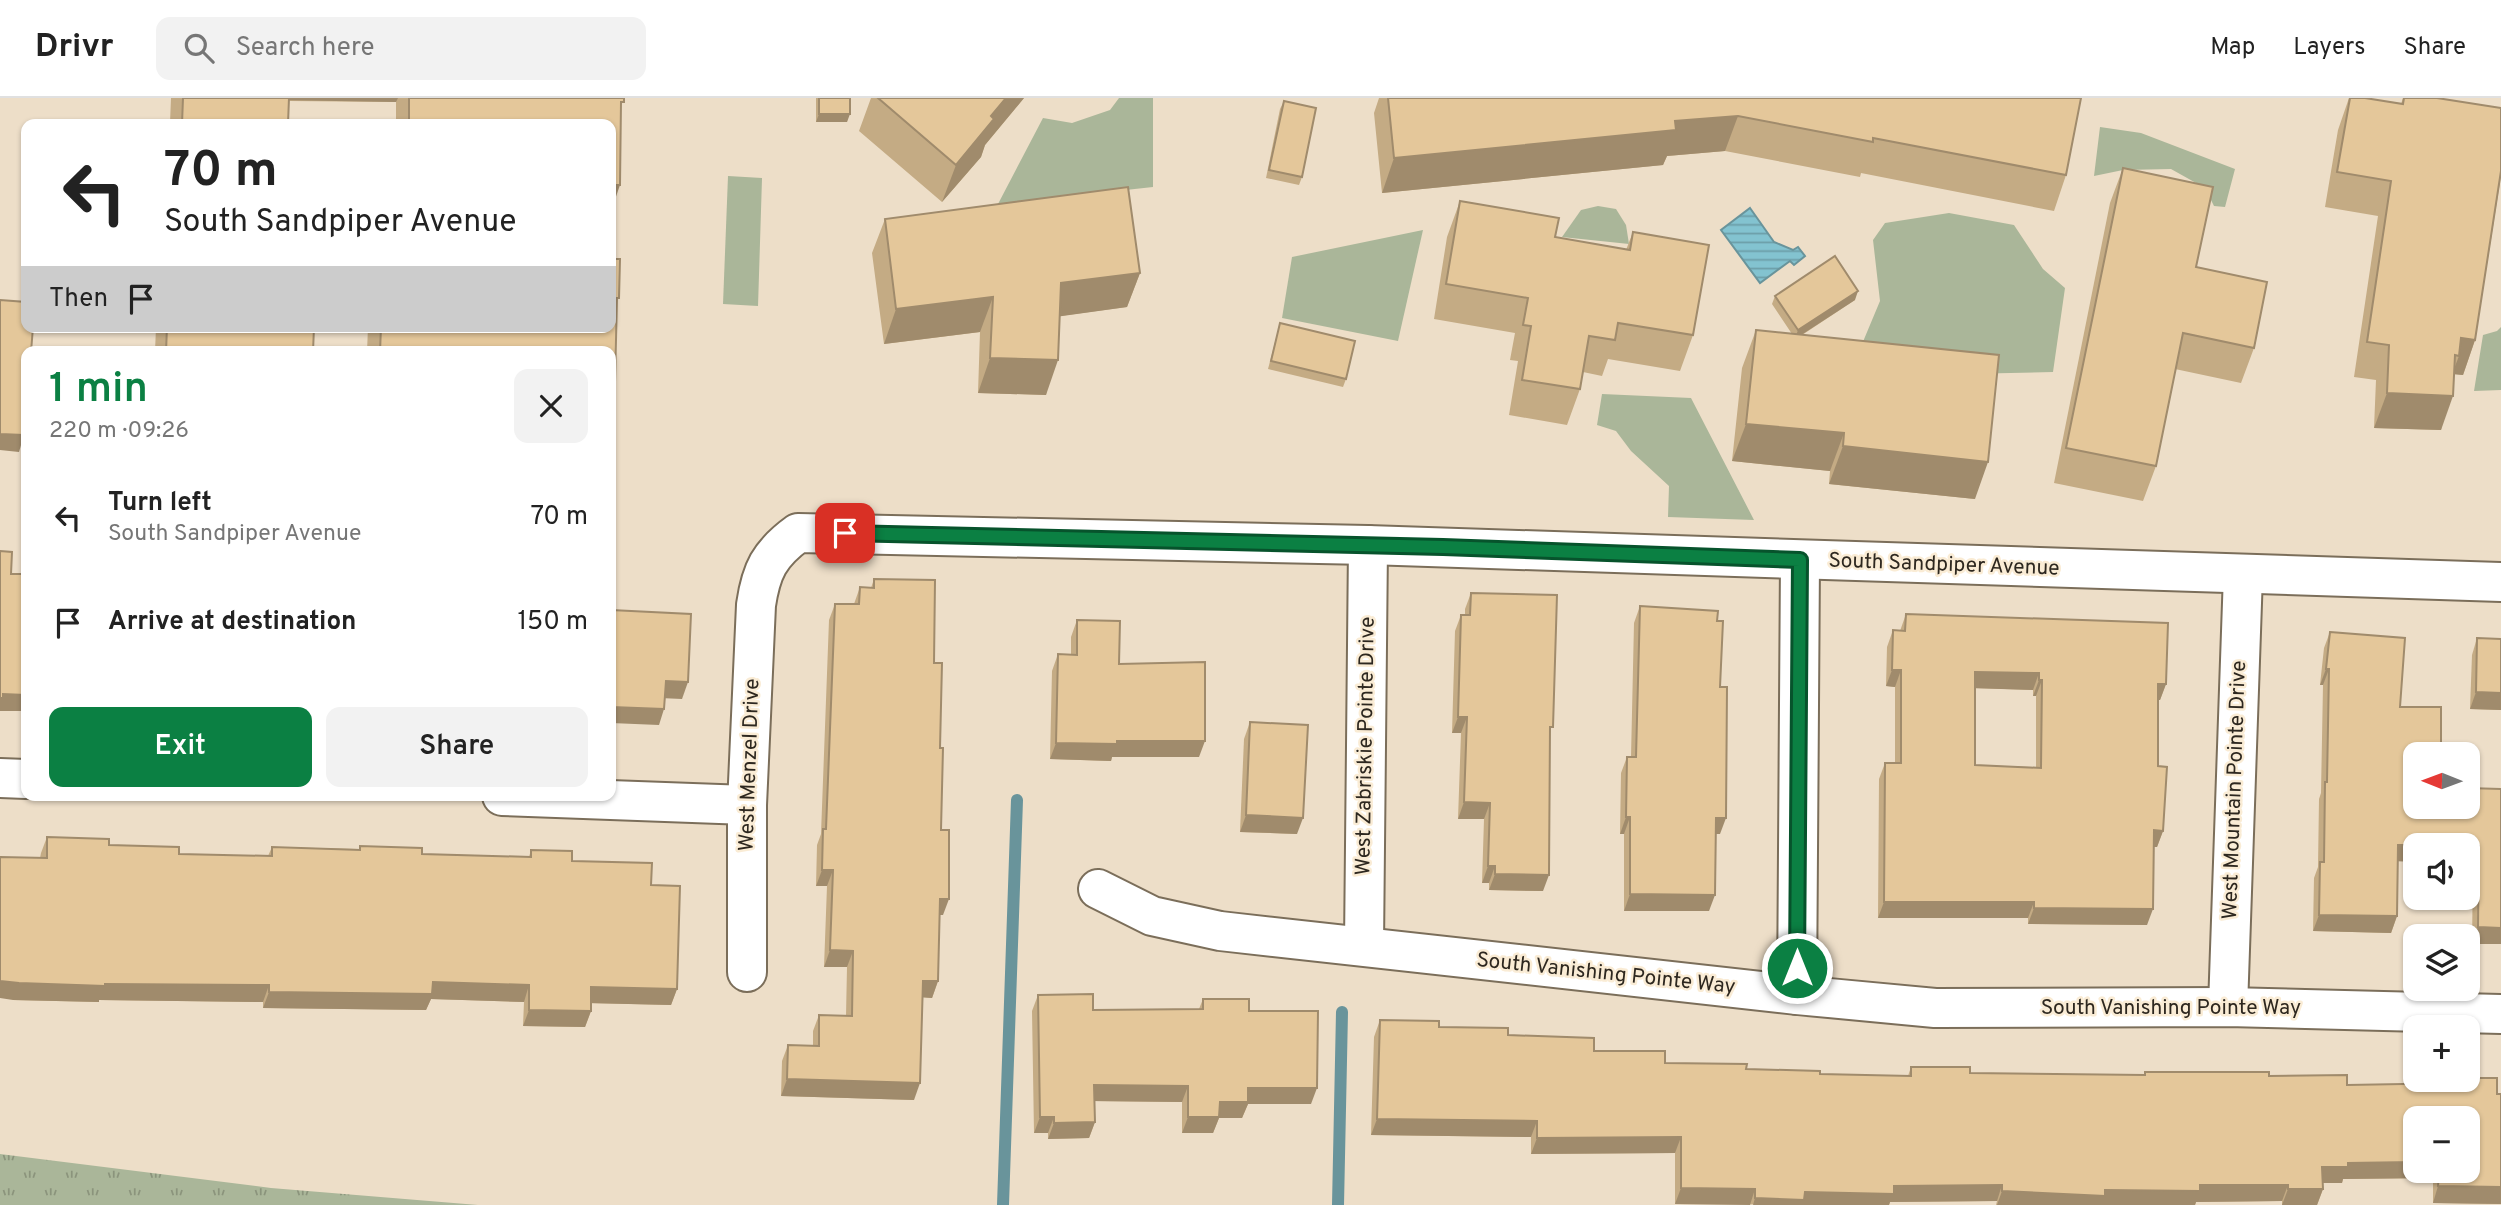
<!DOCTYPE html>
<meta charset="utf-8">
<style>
body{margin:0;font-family:Overpass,sans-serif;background:#f2f2f2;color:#222;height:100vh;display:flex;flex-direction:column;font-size:26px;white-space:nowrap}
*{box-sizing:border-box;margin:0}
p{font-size:23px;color:#767676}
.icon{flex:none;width:38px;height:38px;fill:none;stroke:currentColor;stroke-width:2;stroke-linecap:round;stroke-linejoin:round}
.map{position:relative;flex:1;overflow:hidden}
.details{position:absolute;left:21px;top:248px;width:595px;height:455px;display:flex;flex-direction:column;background:#fff;border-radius:14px;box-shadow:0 2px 5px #0004}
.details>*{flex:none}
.hud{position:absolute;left:21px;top:21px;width:595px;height:214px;border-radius:14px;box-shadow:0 2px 5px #0004;background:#fff;color:#222;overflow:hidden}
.needle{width:46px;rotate:271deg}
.tools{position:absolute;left:2403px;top:644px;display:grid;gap:14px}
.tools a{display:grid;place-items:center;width:77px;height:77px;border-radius:14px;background:#fff;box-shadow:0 2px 5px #0004;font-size:35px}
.pin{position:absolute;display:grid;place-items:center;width:60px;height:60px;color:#fff;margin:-30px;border-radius:14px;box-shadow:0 4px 10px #0006}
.me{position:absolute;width:77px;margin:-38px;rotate:0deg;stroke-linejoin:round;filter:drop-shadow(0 0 5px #0008)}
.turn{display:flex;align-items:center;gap:24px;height:147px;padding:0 28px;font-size:32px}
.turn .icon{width:91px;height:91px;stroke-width:2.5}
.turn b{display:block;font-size:49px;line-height:60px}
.then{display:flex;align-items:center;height:66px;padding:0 28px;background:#0003;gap:14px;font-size:26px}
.round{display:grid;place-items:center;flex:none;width:74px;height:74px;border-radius:14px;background:#f2f2f2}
.head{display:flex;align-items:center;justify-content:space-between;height:119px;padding:0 28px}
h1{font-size:42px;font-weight:600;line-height:52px;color:#0b8043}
.cta{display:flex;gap:14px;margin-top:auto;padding:14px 28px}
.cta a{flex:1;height:80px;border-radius:14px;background:#0b8043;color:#fff;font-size:28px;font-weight:600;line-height:80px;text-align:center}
.cta a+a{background:#f2f2f2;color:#222}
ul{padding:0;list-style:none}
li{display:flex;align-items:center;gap:21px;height:105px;padding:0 28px}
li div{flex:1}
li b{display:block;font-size:26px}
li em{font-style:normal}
header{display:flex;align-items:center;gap:42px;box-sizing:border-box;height:98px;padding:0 35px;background:#fff;border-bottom:2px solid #e0e0e0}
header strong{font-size:33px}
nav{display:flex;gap:38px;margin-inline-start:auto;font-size:24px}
.search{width:490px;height:63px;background:#f2f2f2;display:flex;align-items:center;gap:18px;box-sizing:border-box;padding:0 24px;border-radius:14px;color:#767676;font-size:26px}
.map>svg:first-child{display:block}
</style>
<header>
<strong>Drivr</strong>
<div class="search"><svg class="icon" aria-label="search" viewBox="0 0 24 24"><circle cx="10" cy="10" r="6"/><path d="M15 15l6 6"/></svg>Search here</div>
<nav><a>Map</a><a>Layers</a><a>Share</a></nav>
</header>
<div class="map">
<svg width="2501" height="1107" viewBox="0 0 2501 1107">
<defs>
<pattern id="park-tufts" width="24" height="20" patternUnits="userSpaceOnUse" patternTransform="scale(1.75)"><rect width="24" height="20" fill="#aab699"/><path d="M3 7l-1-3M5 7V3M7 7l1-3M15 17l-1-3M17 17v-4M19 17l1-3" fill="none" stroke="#8b947c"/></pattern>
<pattern id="water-rules" width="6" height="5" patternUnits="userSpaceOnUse" patternTransform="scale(1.75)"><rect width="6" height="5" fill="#83c3d0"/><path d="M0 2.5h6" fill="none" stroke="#6c9ea8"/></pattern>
</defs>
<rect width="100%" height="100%" fill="#eddec8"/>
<!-- grass -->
<g fill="#aab699">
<path d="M1119 0H1153V89L998 106 1043 20 1072 25 1110 12Z"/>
<path d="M2100 29 2141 35 2235 71 2225 109 2214 108 2205 90 2171 71 2123 72 2094 78Z"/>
<path d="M728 78 762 80 758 208 723 206Z"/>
<path d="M1598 108 1616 111 1626 127 1629 146 1562 139 1581 112Z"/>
<path d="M1949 115 2014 127 2043 171 2065 190 2053 274 1916 277 1852 270 1880 203 1873 142 1885 125Z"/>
<path d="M1423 132 1398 243 1282 220 1292 159Z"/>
<path d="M2501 229V292L2474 293 2483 237 2497 233Z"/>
<path d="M1602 296 1691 300 1754 422 1668 419 1669 388 1631 353 1616 333 1597 327Z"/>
</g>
<!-- park -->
<path fill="url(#park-tufts)" d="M0 1056 271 1090 478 1107H0Z"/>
<!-- water -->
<path fill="url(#water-rules)" stroke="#69949b" stroke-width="2" d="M1750 110 1774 144 1793 152 1798 149 1805 158 1794 167 1790 163 1760 185 1721 132Z"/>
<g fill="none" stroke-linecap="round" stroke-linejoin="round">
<!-- stream -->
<g stroke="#69949b" stroke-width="12">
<path d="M1003 1107 1017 702"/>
<path d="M1338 1107 1342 914"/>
</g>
<defs>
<g id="minor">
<path d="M0 680 26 681"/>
<path d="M502 698 747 707"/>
<path d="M1098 791 1152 818 1220 833 1797 897 1935 910 2228 909 2501 916"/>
<path d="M1364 848 1368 447"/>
<path d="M747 874V707L756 507C761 473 769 456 798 435L1368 447 2501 484"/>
<path d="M1797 897 1800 462"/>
<path d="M2228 909 2243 476"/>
</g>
</defs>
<!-- minor casing -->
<use href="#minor" stroke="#7b6e5a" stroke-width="42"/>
<!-- minor -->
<use href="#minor" stroke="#fff" stroke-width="38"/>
</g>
<!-- wall -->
<g fill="#c4ab84" fill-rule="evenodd">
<path d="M171 0H624L611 26H396V4L289 3 288 26 170 25Z"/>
<path d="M816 0H850L847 24H816Z"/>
<path d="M871 0H1024L985 47 981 59 942 104 859 33Z"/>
<path d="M1379 0H2081L2066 77 2054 113 1861 75 1860 79 1725 53 1667 58 1663 67 1382 95 1374 15Z"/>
<path d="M2349 0 2401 6 2403 0H2437L2501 10V78L2475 242 2463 277 2454 276 2441 332 2374 330 2376 282 2354 279 2378 118 2325 109 2338 32Z"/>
<path d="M1284 3 1302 79 1299 87 1266 80 1280 11Z"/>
<path d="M2123 70 2196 169 2254 250 2241 285 2175 271 2156 368 2143 403 2054 385 2110 105Z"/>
<path d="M1460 103 1555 139 1626 152 1633 134 1693 237 1680 273 1608 261 1602 278 1583 274 1580 291 1567 327 1509 317 1518 263 1510 262 1515 235 1434 221 1447 139Z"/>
<path d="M885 121 1140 175 1127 209 1060 218 1046 297 978 295 980 234 884 246 872 155Z"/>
<path d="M1775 198 1855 202 1802 237 1975 401 1829 386 1830 373 1732 363 1742 270 1756 232 1792 236 1772 206Z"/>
<path d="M616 208 611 254H367L368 229H611Z"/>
<path d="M1280 225 1346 281 1343 289 1268 271Z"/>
<path d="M156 229H314L313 254H155Z"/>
<path d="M874 481 934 565 940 650 943 817H939L938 883 932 900 922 899 914 1002 781 998 782 963 788 947 813 948V933L819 917 846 918 847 869H824L827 788H816L817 747 821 736 829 522 835 506H854L860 489 871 490Z"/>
<path d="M1471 495 1550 639 1543 793 1489 792V785H1482L1484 721H1458L1461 635H1452L1455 533 1461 517H1465V511Z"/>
<path d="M1640 508 1717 523 1720 589V736H1716L1709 813H1624V736H1620L1621 675 1627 659H1631L1634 525Z"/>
<path d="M1906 516 2166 586 2160 602H2158V668L2163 733 2157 749H2153L2147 827 2028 826V820H1878L1879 681 1885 665H1895V589L1886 588 1887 549 1893 532 1900 533ZM1975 590 2033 592V598H2036V669L1975 667Z"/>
<path d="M1077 522 1119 566 1199 659H1112L1111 663 1050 661 1052 573 1058 556 1071 557V539Z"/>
<path d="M2330 534 2400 609 2415 709 2501 691V846H2472L2473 764H2468V747L2398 763 2397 818 2391 835 2313 833 2314 780 2318 769 2319 701 2321 695 2323 587H2320L2324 550Z"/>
<path d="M2477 540 2501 541V612L2470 611 2472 557Z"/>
<path d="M1250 624 1297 736 1240 734 1244 641Z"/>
<path d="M47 739 179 756 268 758 272 749 359 751 360 748 422 756 529 759 531 752 651 787 677 891 671 907 591 905V913L585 929 523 928 524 904 431 901 426 912 263 910V904L99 902V904L13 902 41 755Z"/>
<path d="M1038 897 1093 912 1199 911 1203 901 1249 913 1311 1006H1248L1242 1020H1219L1213 1035H1182V1004L1094 1003 1095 1024 1089 1040 1048 1041V1035H1034L1032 913Z"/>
<path d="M1380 922 1508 937 1665 965 1820 976 1908 978 1911 969 1970 975 2144 977 2145 974 2269 978 2347 987 2458 986 2459 982H2468L2497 996H2501V1106L2433 1105V1080L2343 1081 2342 1085H2323V1091L2317 1107H2282V1103L2196 1104 2195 1107H1996L1997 1103 1890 1104 1889 1107 1675 1106V1055L1531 1056V1039L1371 1037 1374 939ZM2468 1020V1073H2415Z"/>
</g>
<!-- shaded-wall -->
<g fill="#a08b6c">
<path d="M277 0H398L396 4 276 2Z"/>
<path d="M1006 0H1024L985 47 981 59 942 104 956 67 991 18Z"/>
<path d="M819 16H850L847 24H816Z"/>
<path d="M1738 18 1725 53 1667 58 1663 67 1382 95 1394 60 1675 23Z"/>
<path d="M611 87H620L611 113Z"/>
<path d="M1140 175 1127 209 1048 220 1061 185Z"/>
<path d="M1858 193 1855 202 1795 241 1798 232Z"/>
<path d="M993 199 980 234 884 246 896 211Z"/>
<path d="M2461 240 2475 242 2463 277 2452 276 2459 258Z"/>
<path d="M990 260 1058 262 1046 297 978 295Z"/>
<path d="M611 284H615L611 296Z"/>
<path d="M2387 295 2453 298 2441 332 2374 330Z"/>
<path d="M1746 326 1844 335 1830 373 1732 363Z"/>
<path d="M0 336 24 337 19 354 0 352Z"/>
<path d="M1843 348 1988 364 1975 401 1829 386Z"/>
<path d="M2326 571H2329L2323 587H2320Z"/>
<path d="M1892 572H1901L1895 589 1886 588Z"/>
<path d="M1975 574 2039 575 2033 592 1969 590Z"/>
<path d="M2039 582H2042L2036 598H2033Z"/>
<path d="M666 583 688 584 682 601 660 600Z"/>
<path d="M2158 586H2166L2160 602H2152Z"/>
<path d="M2476 594 2501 595V612L2470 611Z"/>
<path d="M3 596 26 597V613H0V600Z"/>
<path d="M611 609 664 611 659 627 611 625Z"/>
<path d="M1458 619H1467L1461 635H1452Z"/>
<path d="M1117 643H1205L1199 659H1112L1111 663 1050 661 1056 645Z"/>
<path d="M1464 704 1490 705 1484 721H1458Z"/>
<path d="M1246 717 1303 720 1297 736 1240 734Z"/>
<path d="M1626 719H1630L1624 736H1620Z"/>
<path d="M1716 720H1726L1720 736H1710Z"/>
<path d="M2154 732 2163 733 2157 749H2148Z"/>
<path d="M2398 747H2415V764L2392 763Z"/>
<path d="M2468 748H2479L2473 764H2468Z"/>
<path d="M1488 768H1495L1489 785H1482Z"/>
<path d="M822 772H833L827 788H816Z"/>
<path d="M1495 776 1549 777 1543 793 1489 792Z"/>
<path d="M1630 796 1715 797 1709 813H1624Z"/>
<path d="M940 801H949L943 817H934Z"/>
<path d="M1884 804H2034L2028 820H1878Z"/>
<path d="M2034 810 2153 811 2147 827 2028 826Z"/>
<path d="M2319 817 2397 818 2391 835 2313 833Z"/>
<path d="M2478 829 2501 830V846H2472Z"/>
<path d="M830 852 853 853 847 869H824Z"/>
<path d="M0 883 105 886 269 887 263 904 99 902V904L13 902 0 900Z"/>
<path d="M923 883H938L932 900 917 899Z"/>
<path d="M433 884 529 887 524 904 431 901 426 912 263 910 269 894Z"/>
<path d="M591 889 677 891 671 907 585 905Z"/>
<path d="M529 912 591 913 585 929 523 928Z"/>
<path d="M787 981 920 985 914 1002 781 998Z"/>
<path d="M1094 987 1188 988 1182 1004 1088 1003Z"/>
<path d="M1248 990H1317L1311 1006H1248L1242 1020H1219L1213 1035H1182L1188 1019Z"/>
<path d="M1040 1019H1054L1048 1035H1034Z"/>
<path d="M1377 1021 1537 1023 1531 1039 1371 1037Z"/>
<path d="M1095 1024 1089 1040 1048 1041 1054 1025Z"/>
<path d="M1681 1039 1675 1055 1531 1056 1537 1040Z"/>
<path d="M2415 1064V1073H2435L2433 1080 2343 1081 2342 1085H2317L2322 1069 2348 1065Z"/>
<path d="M2002 1087 1997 1103 1890 1104 1889 1107H1753L1755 1100 1805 1094 1894 1088Z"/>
<path d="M2200 1087H2288L2282 1103 2196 1104 2195 1107H1997L2002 1093 2105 1092Z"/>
<path d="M2438 1088 2501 1089V1106L2433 1105Z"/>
<path d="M1681 1090 1755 1091 1750 1107 1675 1106Z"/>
<path d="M2288 1091H2323L2317 1107H2282Z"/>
</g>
<!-- building -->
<g fill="#e4c79a" stroke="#a08b6c" stroke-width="2" fill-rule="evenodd">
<path d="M183 0H289L288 26H169V25L182 26Z"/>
<path d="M409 0H624V4H621L620 87H611V26H409Z"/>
<rect x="819" y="0" width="31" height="16"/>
<path d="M878 0H1006L991 18 994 21 956 67Z"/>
<path d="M1388 0H2081L2066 77 1873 40V44L1738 18 1675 23 1676 32 1394 60Z"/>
<path d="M2350 0H2365L2403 6 2404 0H2437L2501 10V73L2475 242 2461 240 2459 258 2455 257 2453 298 2387 295 2389 247 2367 244 2391 83 2337 74Z"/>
<path d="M1284 3 1316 10 1302 79 1269 72Z"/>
<path d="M2123 70 2213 89 2196 169 2267 184 2254 250 2183 235 2156 368 2066 350Z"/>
<path d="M1128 89 1140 175 1061 185 1058 262 990 260 993 199 896 211 885 121Z"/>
<path d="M1460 103 1559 120 1555 139 1630 152 1633 134 1709 147 1693 237 1618 225 1615 242 1589 238 1580 291 1522 282 1531 228 1523 227 1528 200 1446 186Z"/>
<path d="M1835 158 1858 193 1798 232 1775 198Z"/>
<path d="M611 161H620L619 200H617L615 284H611V254H380L381 229H611Z"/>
<path d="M0 202 26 204V229H33L31 254H26V315L24 337 0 336Z"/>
<path d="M1280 225 1355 243 1346 281 1271 263Z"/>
<path d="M167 229H314L313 254H166Z"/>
<path d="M1756 232 1999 257 1988 364 1843 348 1844 335 1746 326Z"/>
<path d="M0 453 12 454 11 476H26V597L3 596V600H0Z"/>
<path d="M874 481 935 482 934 565H942L940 650H943L941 732H949V801H940L938 883H923L920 985 787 981 788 947 819 948V917L852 918 853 853 830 852 833 772H822L823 731H826L835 506H859L860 489 874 490Z"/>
<path d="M1471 495 1557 497 1553 629H1550L1549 777 1495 776V768H1488L1490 705 1464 704 1467 619H1458L1461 517H1470Z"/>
<path d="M1640 508 1718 513 1717 523H1723L1720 589H1727L1726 720H1716L1715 797 1630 796V719H1626L1627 659H1636Z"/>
<path d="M611 512 691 516 688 584 666 583 664 611 611 609Z"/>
<path d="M1906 516 2168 525 2166 586H2158V668L2167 669 2163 733 2154 732 2153 811 2034 810V804H1884L1885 665H1901V572H1892L1893 532 1905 533ZM1975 574 2039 575V582H2042L2041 670 1975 667Z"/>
<path d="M1077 522 1120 523 1119 566 1205 564V643H1117V646L1056 645 1058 556 1077 557Z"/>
<path d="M2330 534 2405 540 2400 609H2441V656H2415V709H2468V690L2501 691V830L2478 829 2479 748 2468 747H2398L2397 818 2319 817 2320 764H2324L2325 684H2327L2329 571H2326Z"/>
<path d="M2477 540 2501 541V595L2476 594Z"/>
<path d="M1250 624 1308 627 1303 720 1246 717Z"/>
<path d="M47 739 109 741V747L179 749V756L272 758V749L360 752V748L422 750V756L531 759V752L572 753V763L652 765 651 787 680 788 677 891 591 889V913L529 912V887L433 884 432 896 269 894V887L105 886V888L19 885 0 883V759L47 760Z"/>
<path d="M1093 896V912L1203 911V901H1249V913H1318L1317 990H1248V1004H1220L1219 1019H1188V988L1094 987 1095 1024 1054 1025V1019H1040L1038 897Z"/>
<path d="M1380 922 1439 923V929L1508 930V937L1594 940V953H1665V965L1747 966 1746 971 1820 973V976L1911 978V969H1970V975L2145 977V974H2269V978L2347 977V987L2460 985V982H2468V980H2497V996H2501V1089L2438 1088 2439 1073H2468V1020H2415V1064L2348 1065V1069H2322L2323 1091H2288V1087H2200V1093L2105 1092V1098L2002 1093V1087L1894 1088V1096L1805 1094 1804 1102 1755 1100V1091L1681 1090V1039L1537 1040V1023L1377 1021Z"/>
</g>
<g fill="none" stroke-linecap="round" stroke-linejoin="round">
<defs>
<path id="route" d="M845 435 1443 449 1800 462 1797 870"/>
</defs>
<!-- route casing -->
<use href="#route" stroke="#07532c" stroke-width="18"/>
<!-- route -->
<use href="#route" stroke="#0b8043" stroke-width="12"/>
</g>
<g text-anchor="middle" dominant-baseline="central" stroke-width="5" stroke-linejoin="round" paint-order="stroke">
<!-- street labels -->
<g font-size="21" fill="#2d271f" stroke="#faecd5">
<text transform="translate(1944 467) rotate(2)">South Sandpiper Avenue</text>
<text transform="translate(1366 648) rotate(-89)">West Zabriskie Pointe Drive</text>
<text transform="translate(750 667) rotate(-88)">West Menzel Drive</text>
<text transform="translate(2235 692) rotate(-88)">West Mountain Pointe Drive</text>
<text transform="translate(1606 876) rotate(6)">South Vanishing Pointe Way</text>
<text x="2171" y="910">South Vanishing Pointe Way</text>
</g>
</g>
</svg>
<div class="tools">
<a><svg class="needle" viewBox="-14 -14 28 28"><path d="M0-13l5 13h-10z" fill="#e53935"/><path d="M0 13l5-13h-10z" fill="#767676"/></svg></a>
<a><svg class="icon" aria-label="sound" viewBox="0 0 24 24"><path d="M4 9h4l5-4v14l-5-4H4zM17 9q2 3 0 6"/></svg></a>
<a><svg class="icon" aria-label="layers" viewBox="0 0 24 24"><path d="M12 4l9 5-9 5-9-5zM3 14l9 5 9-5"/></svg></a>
<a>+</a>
<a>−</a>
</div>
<div class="pin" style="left:845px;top:435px;background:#d93025"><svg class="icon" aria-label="arrive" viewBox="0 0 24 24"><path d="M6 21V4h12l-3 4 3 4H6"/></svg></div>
<svg class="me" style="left:1797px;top:870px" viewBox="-20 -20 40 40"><circle r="17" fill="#0b8043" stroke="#fff" stroke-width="3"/><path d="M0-11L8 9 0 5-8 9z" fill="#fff"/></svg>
<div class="hud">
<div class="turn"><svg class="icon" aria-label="left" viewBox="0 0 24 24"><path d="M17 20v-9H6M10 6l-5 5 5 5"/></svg><div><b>70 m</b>South Sandpiper Avenue</div></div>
<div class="then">Then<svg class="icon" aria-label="arrive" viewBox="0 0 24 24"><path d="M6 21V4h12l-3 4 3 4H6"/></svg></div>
</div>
<section class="details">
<div class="head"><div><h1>1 min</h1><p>220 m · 09:26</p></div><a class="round"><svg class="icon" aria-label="close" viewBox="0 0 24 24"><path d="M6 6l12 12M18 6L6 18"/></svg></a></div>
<ul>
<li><svg class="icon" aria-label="left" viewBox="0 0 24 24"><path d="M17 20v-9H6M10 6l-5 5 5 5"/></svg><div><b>Turn left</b><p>South Sandpiper Avenue</p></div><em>70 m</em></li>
<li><svg class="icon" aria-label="arrive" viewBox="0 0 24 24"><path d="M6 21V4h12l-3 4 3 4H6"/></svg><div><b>Arrive at destination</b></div><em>150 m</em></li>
</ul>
<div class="cta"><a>Exit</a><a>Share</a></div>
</section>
</div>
